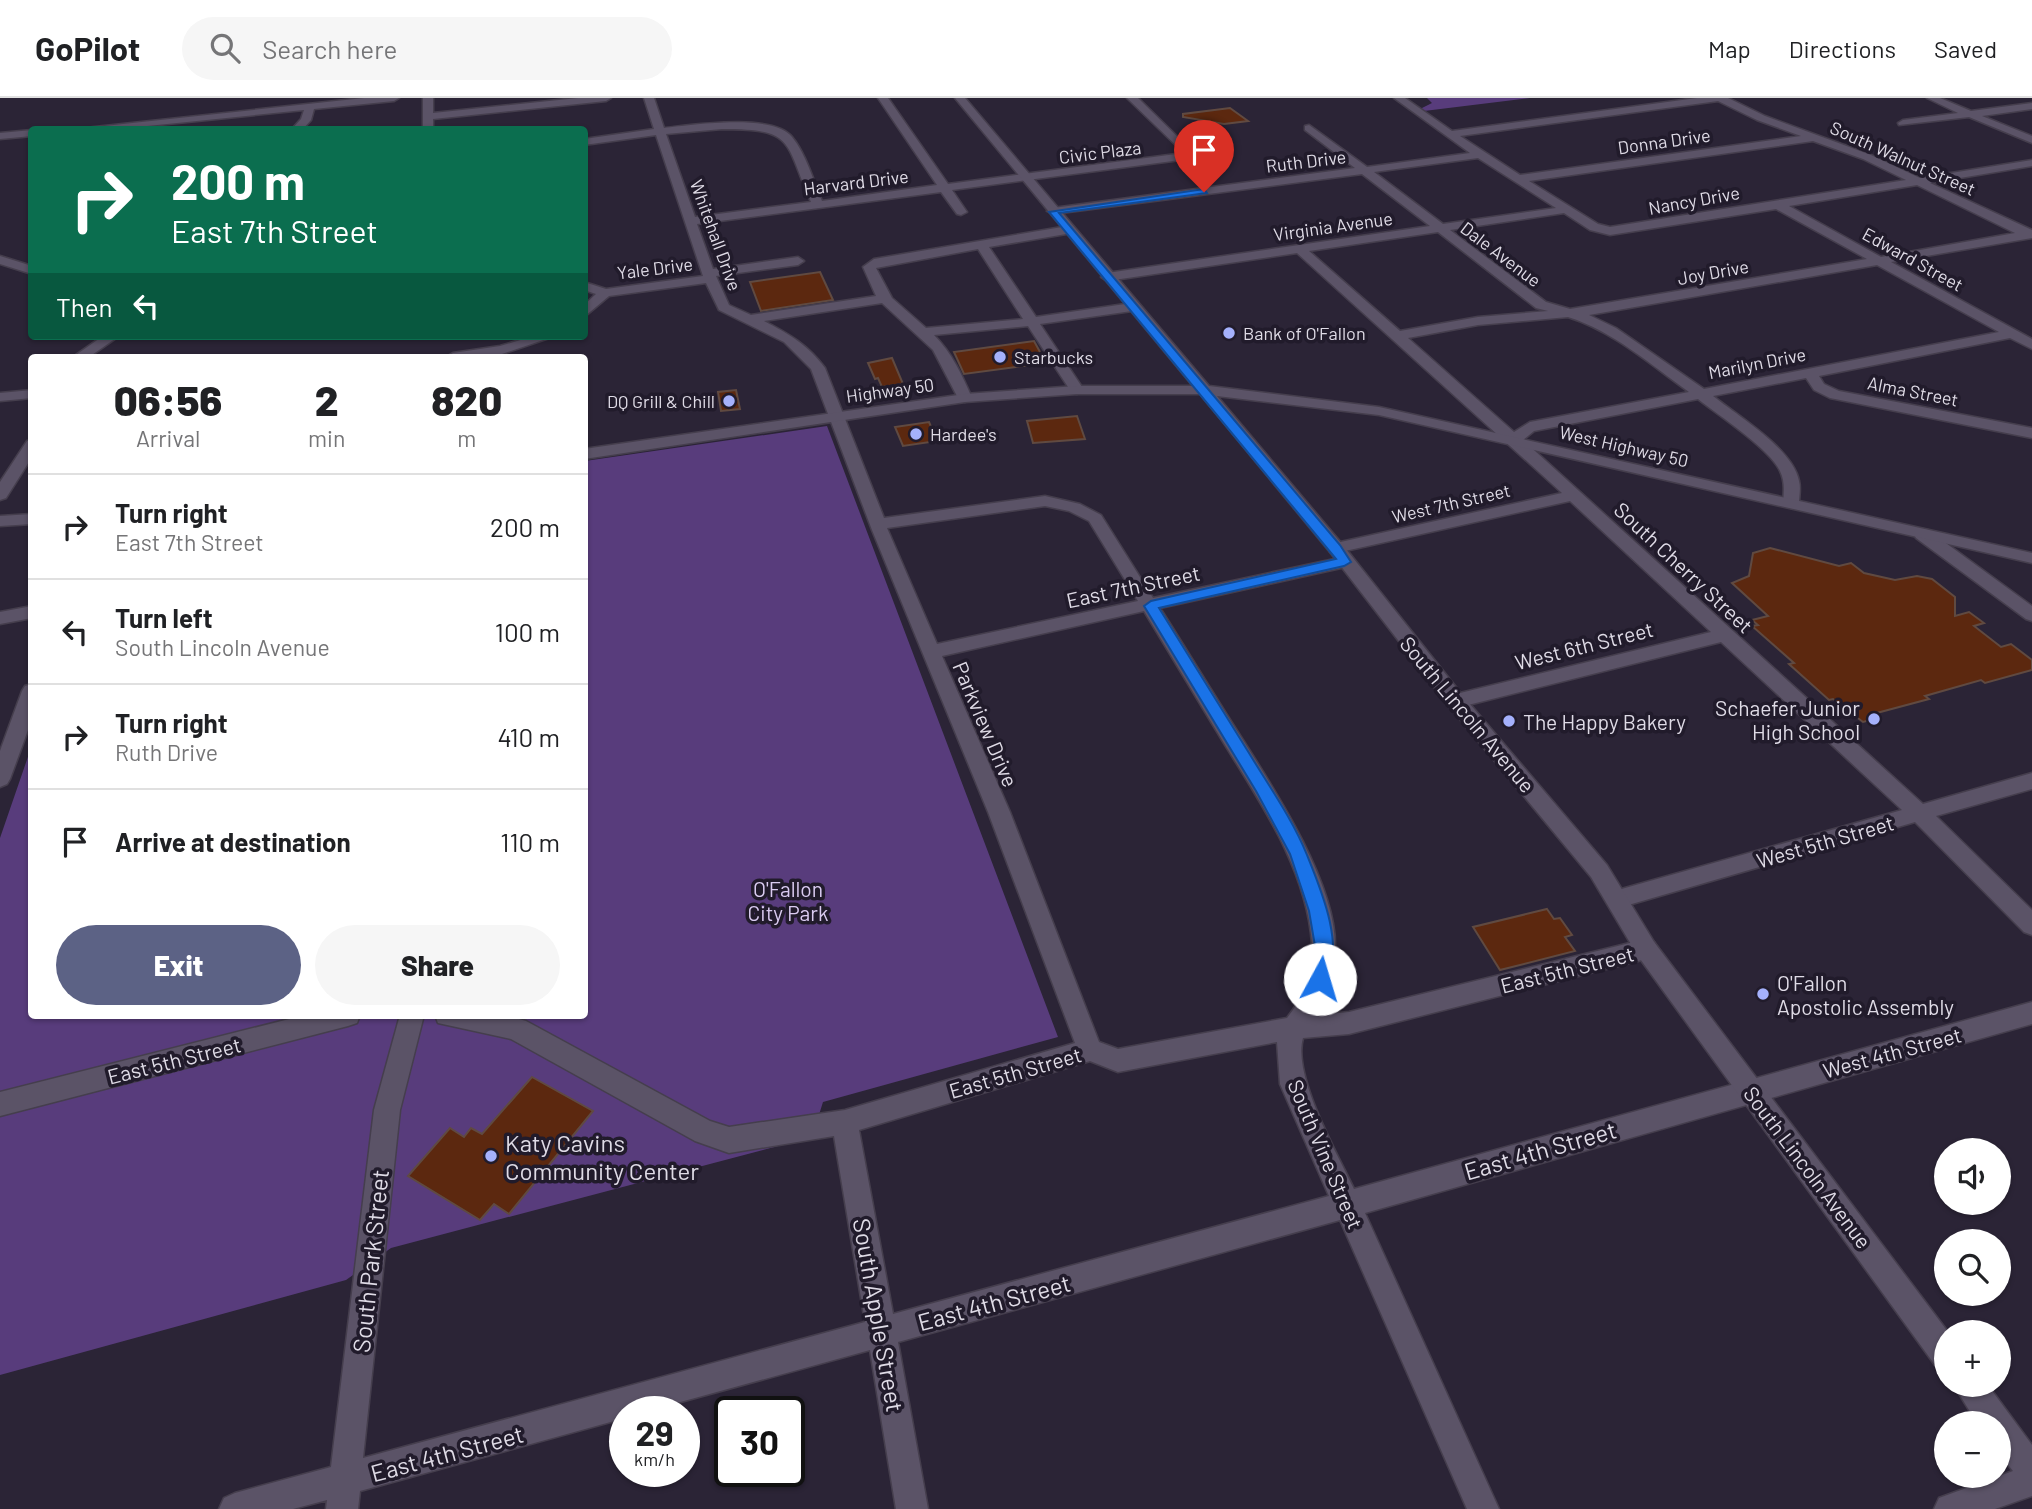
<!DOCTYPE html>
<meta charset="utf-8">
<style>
body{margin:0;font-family:Barlow,sans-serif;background:#f6f6f6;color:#202124;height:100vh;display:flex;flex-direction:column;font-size:26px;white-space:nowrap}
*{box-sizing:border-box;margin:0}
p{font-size:23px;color:#757577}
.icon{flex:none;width:38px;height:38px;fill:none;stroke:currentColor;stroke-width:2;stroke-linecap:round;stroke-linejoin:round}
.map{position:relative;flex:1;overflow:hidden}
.panel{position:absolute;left:28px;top:256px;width:560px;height:665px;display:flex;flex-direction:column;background:#fff;border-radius:7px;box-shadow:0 2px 5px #0004}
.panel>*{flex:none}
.banner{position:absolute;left:28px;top:28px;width:560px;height:214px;border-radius:7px;box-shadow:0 2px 5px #0004;background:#0b6e4f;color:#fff;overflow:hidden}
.fabs{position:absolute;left:1934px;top:1040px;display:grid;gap:14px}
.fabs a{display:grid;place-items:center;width:77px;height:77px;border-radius:50%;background:#fff;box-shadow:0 2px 5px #0004;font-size:35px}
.speed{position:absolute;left:609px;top:1298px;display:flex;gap:14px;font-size:35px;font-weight:700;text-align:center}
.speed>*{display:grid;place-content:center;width:91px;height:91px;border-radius:50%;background:#fff;box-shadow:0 2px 5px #0004;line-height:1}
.speed small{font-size:18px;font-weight:400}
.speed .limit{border:4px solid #111;border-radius:10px;background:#fff;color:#111}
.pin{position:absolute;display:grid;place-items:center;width:60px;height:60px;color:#fff;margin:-72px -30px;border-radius:50% 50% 50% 0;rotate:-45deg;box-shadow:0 0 7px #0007}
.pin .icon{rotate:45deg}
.me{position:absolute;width:77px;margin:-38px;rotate:6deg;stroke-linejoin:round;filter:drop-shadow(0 0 5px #0008)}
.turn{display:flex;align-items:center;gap:24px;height:147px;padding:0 28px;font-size:32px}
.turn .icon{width:91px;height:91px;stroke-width:2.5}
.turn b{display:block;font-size:49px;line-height:60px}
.then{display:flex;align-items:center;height:66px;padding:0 28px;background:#0003;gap:14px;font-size:26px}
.eta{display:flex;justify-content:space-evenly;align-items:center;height:119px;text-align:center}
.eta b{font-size:42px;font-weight:800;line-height:49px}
.button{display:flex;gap:14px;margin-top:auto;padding:14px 28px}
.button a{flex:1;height:80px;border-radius:42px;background:#5c6285;color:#fff;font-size:28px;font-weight:800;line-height:80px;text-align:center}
.button a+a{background:#f6f6f6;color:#202124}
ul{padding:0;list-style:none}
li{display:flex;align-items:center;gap:21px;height:105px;padding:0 28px;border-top:2px solid #e0e0e0}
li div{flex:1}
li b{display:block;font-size:26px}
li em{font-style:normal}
header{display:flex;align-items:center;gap:42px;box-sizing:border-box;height:98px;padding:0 35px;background:#fff;border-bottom:2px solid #e0e0e0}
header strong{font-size:33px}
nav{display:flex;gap:38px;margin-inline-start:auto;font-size:24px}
.search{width:490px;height:63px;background:#f6f6f6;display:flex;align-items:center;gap:18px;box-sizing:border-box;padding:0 24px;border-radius:38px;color:#757577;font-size:26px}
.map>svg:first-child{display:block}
</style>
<header>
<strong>GoPilot</strong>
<div class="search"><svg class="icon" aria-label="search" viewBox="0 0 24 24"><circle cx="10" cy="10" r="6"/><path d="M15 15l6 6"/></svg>Search here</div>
<nav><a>Map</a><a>Directions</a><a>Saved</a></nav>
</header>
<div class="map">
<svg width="2032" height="1411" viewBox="0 0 2032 1411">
<rect width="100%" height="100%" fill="#2b2436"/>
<!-- green -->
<g fill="#583c7c">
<path d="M1427 0H1530L1424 13 1420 11 1432 5Z"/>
<path d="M827 328 1058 939 823 1004 812 1039 391 1150 346 1182 0 1277V740L31 650 32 917H584L585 363Z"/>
</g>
<!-- building -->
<g fill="#5c280f" stroke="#604a41" stroke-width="2">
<path d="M1230 10 1248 23 1224 26 1183 19V16Z"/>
<path d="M820 174 833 202 761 213 750 184Z"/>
<path d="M1034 243 1046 265 964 276 954 254Z"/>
<path d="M892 260 903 286 882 289 878 280 875 281 868 265Z"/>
<path d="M736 292 740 311 721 313 718 294Z"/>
<path d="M1077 318 1085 341 1033 345 1027 323Z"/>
<path d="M929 324 937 343 903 348 895 329Z"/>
<path d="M1770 450 1839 468 1851 465 1864 475 1895 482 1917 478 1932 481 1955 499V518L1969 514 1984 525 1974 528 2001 549 2011 546 2032 562V572L1985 585 1981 582 1925 598 1929 601 1873 616 1878 620 1863 624 1833 601 1829 602 1789 566 1794 565 1752 528 1758 527 1752 522 1768 518 1732 485 1749 478 1753 455Z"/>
<path d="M1547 811 1554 821 1560 820 1572 837 1565 839 1575 853 1500 872 1473 829Z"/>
<path d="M532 979 593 1013 509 1116 494 1106 480 1122 408 1078 450 1030 464 1039 471 1030 482 1036Z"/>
</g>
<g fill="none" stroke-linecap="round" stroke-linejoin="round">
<defs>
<g id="street">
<path d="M364 0H399L394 3 314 11 311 22 302 32H291L301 21 304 12 108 32H67Z"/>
<path d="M423 0H433V15L578 0H611L606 3 433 21V32H423Z"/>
<path d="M644 0H654L664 30C693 27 772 15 792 39 806 56 813 82 822 103L937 87 878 0H888L948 86 1184 55 1127 0H1138L1195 56 1188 61 952 92 967 114 961 117 957 116 941 94 697 126 713 171 798 159 804 163 798 167 716 178 729 207 751 217 876 198 863 169 874 161 1068 128 1072 129V135L989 149 1036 219 1132 205 1139 209 1132 213 1040 226 1084 292 1077 296 1072 295 1028 228 934 237C952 255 962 277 972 300L965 304 958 300 933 252 882 205 764 223C789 236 808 247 825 270L884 420 1045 398 1080 406 1101 417 1153 500 1344 459 1350 460 1353 464 1350 468 1160 510C1185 549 1209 589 1234 628 1269 683 1337 784 1335 850 1335 874 1328 896 1318 917L1349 914 1646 841 1654 844 1658 851 1654 858 1646 861 1349 936 1303 940C1292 977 1337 1055 1354 1091L2032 904V926L1365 1115 1499 1411H1467L1340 1122 898 1244 928 1411H896L870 1252 644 1314H625V1320L360 1393 358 1411H326L327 1402 293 1411H219L224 1400 235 1395 331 1369 374 1012 400 917H424L400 1012 363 1360 865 1224 834 1038 729 1055 695 1043 511 941 438 925 435 917H505L526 923 710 1023 729 1029 845 1012 1075 945 988 714 872 432 811 271 784 244 719 212 706 185 609 198 584 219V207L596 196 584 192V184L606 191 703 178 656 37 584 47V41L654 31ZM722 31C796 31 784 43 811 104L695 119 666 36ZM978 151 1023 221 926 230 892 200 876 170ZM1045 408 1069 413 1089 423 1138 503 937 546 887 430ZM1144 513C1170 556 1196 599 1222 642 1260 704 1307 771 1312 846 1314 873 1303 900 1287 920L1118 951 1099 944 1010 714 942 558ZM1277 944 1280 986 1329 1098 893 1216 859 1032 1090 963 1118 974Z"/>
<path d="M1394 0H1405L1452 33 1697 0H1728L1765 18 1871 57 1920 80 2032 62V68L1930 85 2032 132V140L1891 164 2032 241V251L2010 240 1819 278 1824 286 1839 293 2032 330V340L1830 300 1814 292 1806 280 1713 298C1738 318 1793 351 1799 383 1801 390 1799 398 1799 405L1791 410 1783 405C1784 394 1785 383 1780 373 1770 351 1718 317 1698 301L1534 333 1523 342 1923 706 2032 675V691L1936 718 2032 812V837L2024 834 1915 724 1618 810 1610 808 1607 801 1610 794 1618 792 1902 712 1721 544 1456 610 1449 608 1446 603 1449 598 1456 596 1711 534 1570 403 1336 455 1330 454 1328 450 1330 446 1336 445 1562 395 1297 155 1107 183 1101 179 1107 175 1430 128 1362 76 1053 116 1047 113 1053 110 1355 70 1305 32V28L1309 27 1367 69 1470 55ZM1718 3 1757 22 1801 38 1520 77 1460 38ZM1813 43 1863 61 1906 82 1610 129 1598 126 1529 83ZM1478 60 1556 110 1443 126 1374 74ZM1917 87 2015 135 1881 159 1789 108ZM1776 111 1867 161 1570 211 1546 204 1450 132 1564 115 1590 132 1610 137ZM1438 134 1536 210 1548 213 1478 219 1400 233 1309 153ZM1877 167 1999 234 1704 291 1616 230 1589 217ZM1568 219C1613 233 1651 267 1689 294L1530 324 1514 334 1408 240 1478 227Z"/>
<path d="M1927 0H1940L1971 13 2032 5V11L1982 18 2032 38V45L1969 19 1899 27 1898 25 1903 22 1958 15Z"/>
<path d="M32 32V38L0 41V35Z"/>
<path d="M0 158 32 168V176L0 166Z"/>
<path d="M103 238H119L89 259H73Z"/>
<path d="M534 238H555L502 256 446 259 453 255 500 248Z"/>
<path d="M32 292V300L0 303V295Z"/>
<path d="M32 342V359L6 400 0 402V384L27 343Z"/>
<path d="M1922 431 1928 432 2032 508V523L2026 521 1916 440 1914 436 1916 432Z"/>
<path d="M32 508V520L0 526V514Z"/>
<path d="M32 586V621L10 681 7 686 0 689V653L22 593 25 588Z"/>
<path d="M305 917H360L357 925 348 928 0 1018V994Z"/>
</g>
<g id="secondary">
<path d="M955 0H965L1209 288 1379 309 2032 455V465L1379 317 1217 298 1342 446 1463 598 1607 767 1654 844 1948 1234 1946 1271 1935 1267 1638 858 1591 779 1449 608 1330 454 1200 296H1077L965 304 584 361V351L965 296 1077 288H1193Z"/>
<path d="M32 416V426L0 428V418Z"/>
<path d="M1953 1286H1987L2032 1347V1398L1995 1411H1934L1939 1400 2013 1373 1998 1354V1325H1977Z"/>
</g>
</defs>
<!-- street casing -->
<use href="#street" stroke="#453e4d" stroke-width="3"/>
<!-- secondary casing -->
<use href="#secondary" stroke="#453e4d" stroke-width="3"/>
<!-- street -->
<use href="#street" fill="#5b5367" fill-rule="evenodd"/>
<!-- secondary -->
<use href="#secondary" fill="#5b5367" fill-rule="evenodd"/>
</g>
<!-- route -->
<path fill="#1a73e8" stroke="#114b97" stroke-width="2" d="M1204 91 1207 95 1059 115 1340 447 1351 464 1344 468 1159 510C1189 558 1219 607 1249 655 1269 688 1293 722 1307 757 1322 794 1345 848 1326 886L1320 889 1313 886 1311 881 1315 848 1309 813 1290 756 1256 693 1144 508 1151 503 1336 461 1049 114Z"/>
<!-- markers -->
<g fill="#a5b1fc" stroke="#211b2b" stroke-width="2.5">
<circle cx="1229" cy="235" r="7"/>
<circle cx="1000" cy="259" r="7"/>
<circle cx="729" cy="303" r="7"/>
<circle cx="916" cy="336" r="7"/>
<circle cx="1874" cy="621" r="7"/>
<circle cx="1509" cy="623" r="7"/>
<circle cx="1763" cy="896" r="7"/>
<circle cx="491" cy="1058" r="7"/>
</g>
<g text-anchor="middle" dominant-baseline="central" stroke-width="7" stroke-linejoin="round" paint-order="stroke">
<!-- far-street labels -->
<g font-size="18" fill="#dfdbe6" stroke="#211b2b">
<text transform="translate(1664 43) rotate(-8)">Donna Drive</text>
<text transform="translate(1100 54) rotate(-7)">Civic Plaza</text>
<text transform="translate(1903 60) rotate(24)">South Walnut Street</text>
<text transform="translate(1306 63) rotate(-7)">Ruth Drive</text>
<text transform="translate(856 84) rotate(-7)">Harvard Drive</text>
<text transform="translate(1694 102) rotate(-10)">Nancy Drive</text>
<text transform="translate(1333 128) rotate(-8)">Virginia Avenue</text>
<text transform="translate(716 137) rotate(70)">Whitehall Drive</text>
<text transform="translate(1501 156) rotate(37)">Dale Avenue</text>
<text transform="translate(1913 161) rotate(29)">Edward Street</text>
<text transform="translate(655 170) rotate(-7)">Yale Drive</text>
<text transform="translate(1713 174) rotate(-10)">Joy Drive</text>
<text transform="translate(1757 265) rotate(-11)">Marilyn Drive</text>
<text transform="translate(890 292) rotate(-8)">Highway 50</text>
<text transform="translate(1913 293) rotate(11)">Alma Street</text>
<text transform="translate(1624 348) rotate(13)">West Highway 50</text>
<text transform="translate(1451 405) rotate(-13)">West 7th Street</text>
</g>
<!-- far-poi labels -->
<g font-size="18" fill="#dfdbe6" stroke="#211b2b" text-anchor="start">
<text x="1243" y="235">Bank of O'Fallon</text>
<text x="1014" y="259">Starbucks</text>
<text x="715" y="303" text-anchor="end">DQ Grill &amp; Chill</text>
<text x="930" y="336">Hardee's</text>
</g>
<!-- street labels -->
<g font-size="21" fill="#dfdbe6" stroke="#211b2b">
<text transform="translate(1684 469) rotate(43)">South Cherry Street</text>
<text transform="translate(1133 488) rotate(-12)">East 7th Street</text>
<text transform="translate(1584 547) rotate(-14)">West 6th Street</text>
<text transform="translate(1468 616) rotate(50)">South Lincoln Avenue</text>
<text transform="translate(986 626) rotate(67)">Parkview Drive</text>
<text transform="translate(1825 743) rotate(-16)">West 5th Street</text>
<text transform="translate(1567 871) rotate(-14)">East 5th Street</text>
<text transform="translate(1892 954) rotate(-15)">West 4th Street</text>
<text transform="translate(174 962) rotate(-14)">East 5th Street</text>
<text transform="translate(1015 974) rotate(-16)">East 5th Street</text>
<text transform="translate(1326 1056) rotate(67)">South Vine Street</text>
<text transform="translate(1808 1069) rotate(53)">South Lincoln Avenue</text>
</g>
<!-- poi labels -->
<g font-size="21" fill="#dfdbe6" stroke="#211b2b" text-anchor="start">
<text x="1860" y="609" text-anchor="end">Schaefer Junior<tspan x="1860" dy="24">High School</tspan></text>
<text x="1523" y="623">The Happy Bakery</text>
<text x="1777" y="884">O'Fallon<tspan x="1777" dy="24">Apostolic Assembly</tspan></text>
</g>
<!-- park labels -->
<g font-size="21" fill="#dacbf1" stroke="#211b2b">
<text x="788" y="790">O'Fallon<tspan x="788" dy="24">City Park</tspan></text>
</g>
<!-- near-poi labels -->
<g font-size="24" fill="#dfdbe6" stroke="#211b2b" text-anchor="start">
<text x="505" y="1044">Katy Cavins<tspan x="505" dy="28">Community Center</tspan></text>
</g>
<!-- near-street labels -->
<g font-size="24" fill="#dfdbe6" stroke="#211b2b">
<text transform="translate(1540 1052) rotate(-16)">East 4th Street</text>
<text transform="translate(370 1163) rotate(-84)">South Park Street</text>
<text transform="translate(994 1204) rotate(-15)">East 4th Street</text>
<text transform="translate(879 1217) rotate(80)">South Apple Street</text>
<text transform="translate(447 1355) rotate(-15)">East 4th Street</text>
</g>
</g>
</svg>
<div class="fabs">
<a><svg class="icon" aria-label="sound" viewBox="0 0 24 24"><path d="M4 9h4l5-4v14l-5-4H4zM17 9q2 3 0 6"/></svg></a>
<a><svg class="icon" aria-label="search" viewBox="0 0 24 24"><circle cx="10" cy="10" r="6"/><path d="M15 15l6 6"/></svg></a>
<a>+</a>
<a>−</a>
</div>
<div class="speed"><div>29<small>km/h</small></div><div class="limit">30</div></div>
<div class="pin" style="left:1204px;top:94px;background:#d93025"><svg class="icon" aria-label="arrive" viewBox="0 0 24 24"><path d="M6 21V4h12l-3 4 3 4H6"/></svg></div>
<svg class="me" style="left:1320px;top:881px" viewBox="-20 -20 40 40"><circle r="19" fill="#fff"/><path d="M0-13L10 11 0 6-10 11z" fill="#1a73e8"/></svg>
<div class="banner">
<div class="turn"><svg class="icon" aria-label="right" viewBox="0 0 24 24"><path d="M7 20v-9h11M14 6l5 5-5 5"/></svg><div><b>200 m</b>East 7th Street</div></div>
<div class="then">Then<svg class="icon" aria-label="left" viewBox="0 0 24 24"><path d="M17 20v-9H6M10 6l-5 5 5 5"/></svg></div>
</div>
<section class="panel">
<div class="eta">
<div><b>06:56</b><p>Arrival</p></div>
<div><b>2</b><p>min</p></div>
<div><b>820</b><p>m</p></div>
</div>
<ul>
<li><svg class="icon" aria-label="right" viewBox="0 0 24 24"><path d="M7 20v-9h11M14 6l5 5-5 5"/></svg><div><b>Turn right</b><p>East 7th Street</p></div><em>200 m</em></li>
<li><svg class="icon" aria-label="left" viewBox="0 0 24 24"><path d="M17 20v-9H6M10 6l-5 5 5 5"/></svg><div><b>Turn left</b><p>South Lincoln Avenue</p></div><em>100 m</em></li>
<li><svg class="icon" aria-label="right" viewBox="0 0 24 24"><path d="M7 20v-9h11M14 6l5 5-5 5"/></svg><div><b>Turn right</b><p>Ruth Drive</p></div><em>410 m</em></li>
<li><svg class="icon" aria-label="arrive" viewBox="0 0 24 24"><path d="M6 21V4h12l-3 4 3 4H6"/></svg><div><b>Arrive at destination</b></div><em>110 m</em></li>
</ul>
<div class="button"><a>Exit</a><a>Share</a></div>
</section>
</div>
